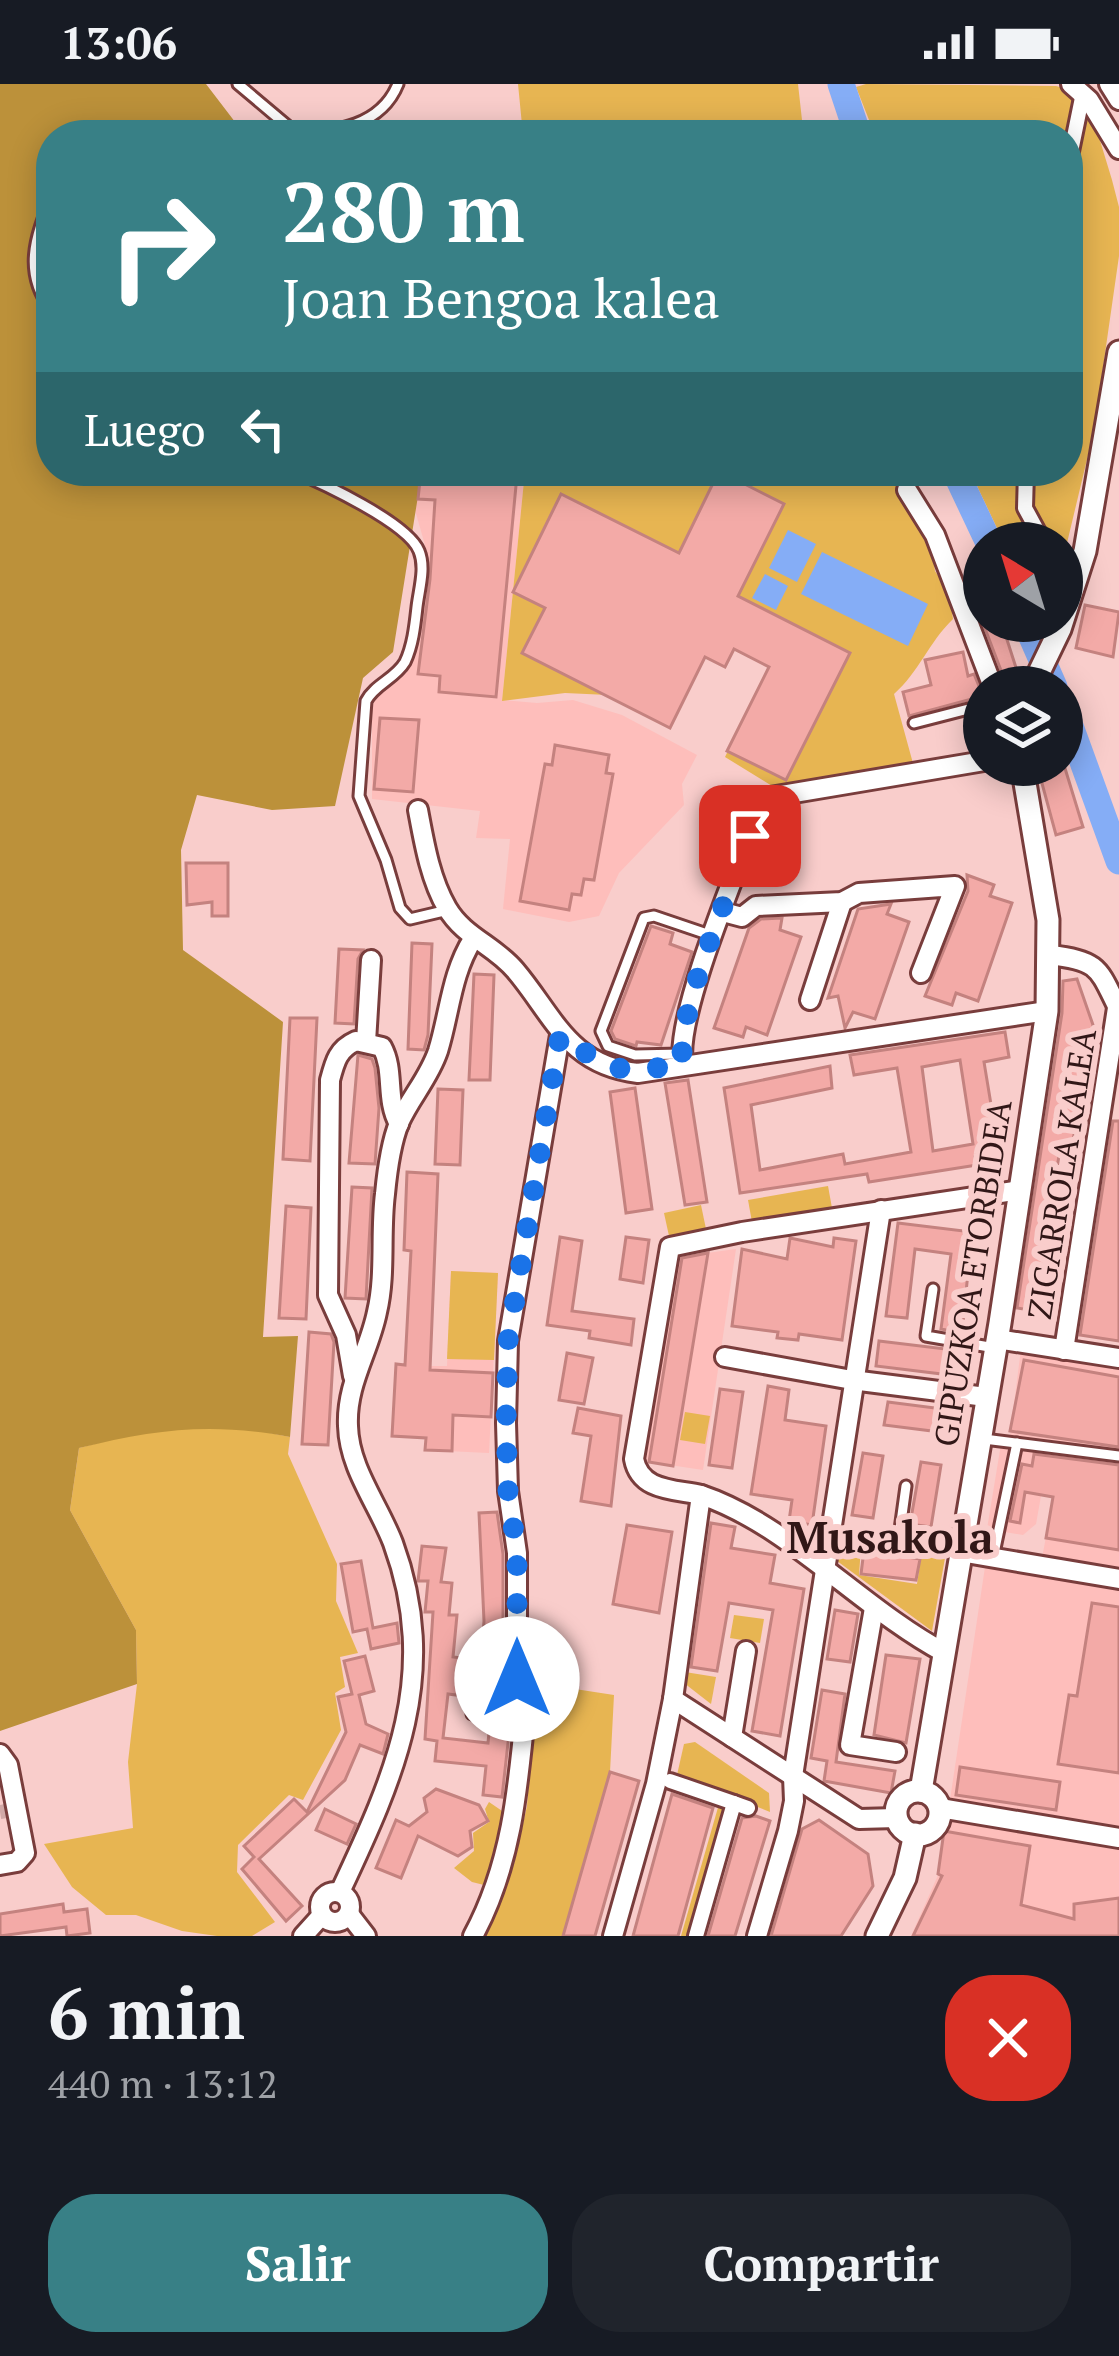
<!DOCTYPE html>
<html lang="es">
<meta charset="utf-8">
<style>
body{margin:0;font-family:"PT Serif",serif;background:#20242c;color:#f1f3f6;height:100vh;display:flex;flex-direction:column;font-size:45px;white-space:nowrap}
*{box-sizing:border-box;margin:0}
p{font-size:39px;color:#9ea1a6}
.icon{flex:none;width:66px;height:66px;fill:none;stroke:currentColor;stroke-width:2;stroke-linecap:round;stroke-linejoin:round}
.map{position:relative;height:1852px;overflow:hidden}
.details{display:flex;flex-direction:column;background:#171b24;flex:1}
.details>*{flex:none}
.guide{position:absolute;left:36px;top:36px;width:1047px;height:366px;border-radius:48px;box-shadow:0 6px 30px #0003;background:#388086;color:#fff;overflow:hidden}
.needle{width:78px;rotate:322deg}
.tools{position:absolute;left:963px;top:438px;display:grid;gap:24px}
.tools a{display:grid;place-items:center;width:120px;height:120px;border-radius:50%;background:#171b24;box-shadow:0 6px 30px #0003;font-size:60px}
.pin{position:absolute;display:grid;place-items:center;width:102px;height:102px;color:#fff;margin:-51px;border-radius:24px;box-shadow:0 6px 18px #0006}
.me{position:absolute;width:132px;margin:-66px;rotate:0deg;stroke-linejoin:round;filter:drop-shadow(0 0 9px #0008)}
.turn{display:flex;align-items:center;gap:42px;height:252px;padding:0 48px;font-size:54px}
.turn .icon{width:156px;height:156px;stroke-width:2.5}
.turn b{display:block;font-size:84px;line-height:102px}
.then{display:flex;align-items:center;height:114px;padding:0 48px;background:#0003;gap:24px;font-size:45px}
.round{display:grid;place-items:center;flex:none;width:126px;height:126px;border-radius:48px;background:#20242c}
.headline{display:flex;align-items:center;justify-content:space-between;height:204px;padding:0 48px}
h1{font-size:72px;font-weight:700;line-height:90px}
.primary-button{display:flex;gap:24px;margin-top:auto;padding:24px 48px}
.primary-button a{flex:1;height:138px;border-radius:48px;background:#388086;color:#fff;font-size:48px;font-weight:700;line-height:138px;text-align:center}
.primary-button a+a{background:#20242c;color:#f1f3f6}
.status{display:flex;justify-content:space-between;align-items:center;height:84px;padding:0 60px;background:#171b24;direction:ltr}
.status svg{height:33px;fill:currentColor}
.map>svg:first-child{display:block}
</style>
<div class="status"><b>13:06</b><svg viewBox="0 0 49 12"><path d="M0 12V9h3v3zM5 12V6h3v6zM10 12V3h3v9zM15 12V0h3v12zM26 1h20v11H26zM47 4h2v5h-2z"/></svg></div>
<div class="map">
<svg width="1119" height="1852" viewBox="0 0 1119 1852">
<rect width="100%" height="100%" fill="#f9cdcb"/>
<!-- built -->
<g fill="#febebb">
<path d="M417 387H525L502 616 537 619 573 616 622 631 697 671 682 700 684 721 619 789 599 832 569 838 503 825 510 755 476 754 480 727 372 715V618L407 588 414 563 425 461 411 412Z"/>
<path d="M736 1165 703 1386 643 1377 677 1173Z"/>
<path d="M451 1187 498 1189 489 1369 425 1366 430 1282H447Z"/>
<path d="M1021 1265 1119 1281V1852H911L939 1789 985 1483 1040 1485 1063 1361 1010 1351Z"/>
<path d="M1001 1360 1049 1367 1036 1440 1023 1451 987 1445Z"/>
</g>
<!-- green -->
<g fill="#e7b552">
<path d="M518 0H798L802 36H814L815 51H523Z"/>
<path d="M866 0 1056 2 1071 6 1095 40 1112 96 1119 123V172L1094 346 1062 480V459H1004L970 387H1068V51H875L856 3Z"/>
<path d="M525 387H890L905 418 930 452 935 487 949 508 953 535C929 558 919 588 894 610L914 683 777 705 725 673 769 583 734 566 725 583 705 574 608 611 565 609 502 617Z"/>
<path d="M828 1102 832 1124 752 1138 748 1116Z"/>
<path d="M701 1121 706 1145 669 1152 664 1129Z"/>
<path d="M451 1187 498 1189 494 1276 447 1275Z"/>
<path d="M685 1328 710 1332 705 1360 680 1356Z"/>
<path d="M240 1343 290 1353 288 1370 337 1480 336 1517 358 1569 340 1573 345 1603 335 1609 341 1646 303 1716 289 1711 238 1761 237 1788 275 1838 252 1852H217L182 1847 136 1831H106L72 1803 44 1760 133 1744 128 1678 137 1600 136 1546 70 1426 79 1364 148 1346Z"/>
<path d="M836 1458 861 1463 859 1491 917 1500 921 1473 945 1474 932 1547 833 1474Z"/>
<path d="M734 1531 764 1535 760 1559 730 1554Z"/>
<path d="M685 1588 716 1593 711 1620 684 1599Z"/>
<path d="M549 1601 614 1611 610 1688 563 1852H484L514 1780 527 1722 536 1602Z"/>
<path d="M695 1658 769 1709 770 1728 677 1691 684 1660Z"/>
<path d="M489 1718 508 1731 488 1802 472 1798 454 1784 474 1767 473 1749 489 1738 485 1725Z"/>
<path d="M719 1720 729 1721 692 1852H681Z"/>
</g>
<!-- forest -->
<path fill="#bc913a" d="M0 0H206L245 51H51V387H422L393 568 363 594 335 722 272 726 197 711 181 766 183 866 283 938 263 1253 298 1252 290 1353C211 1338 156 1345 79 1364L70 1426 136 1546 137 1600 0 1647Z"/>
<!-- water -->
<g fill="#85adf6">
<path d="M788 446 816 460 797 498 769 484Z"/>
<path d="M822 468 928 520 908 562 801 510Z"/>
<path d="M765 490 788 502 776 526 752 514Z"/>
</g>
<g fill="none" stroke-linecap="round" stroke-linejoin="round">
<!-- river -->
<g stroke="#85adf6" stroke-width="27">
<path d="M841 0 858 51"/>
<path d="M955 387 989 459"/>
<path d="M1025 537 1054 603"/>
<path d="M1062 620 1119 777"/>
</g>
</g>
<!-- building -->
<g fill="#f3aaa7" stroke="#c4827f" stroke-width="3" fill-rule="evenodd">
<path d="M421 387 517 391 496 613 439 608 440 592 418 590 430 495 435 416 418 415Z"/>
<path d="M719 387 784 420 738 512 850 569 786 696 727 667 769 583 734 565 725 583 705 573 670 644 522 569 545 524 513 508 561 410 679 469Z"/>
<path d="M984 500V537H1001L1019 593 1005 597 970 505Z"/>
<path d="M1085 521 1119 528 1113 573 1076 564Z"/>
<path d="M963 568 968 592 974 590 983 612 909 632 903 608 931 601 925 576Z"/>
<path d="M380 634 419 636 413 708 374 705Z"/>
<path d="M555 661 609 671 606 689 613 690 594 796 584 795 581 811 572 810 569 826 520 817 545 680 552 681Z"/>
<path d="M1037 681H1064L1083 743 1056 751Z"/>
<path d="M186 779H228V832H212V818L187 821Z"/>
<path d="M967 791 994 801 990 812 1012 819 978 917 956 909 952 921 925 912 968 807Z"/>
<path d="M891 820 887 830 909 838 875 935 853 928 845 944 838 912 828 914 858 825Z"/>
<path d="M782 834 780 846 801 853 767 951 746 943 743 953 714 944 749 844 761 835Z"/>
<path d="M651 842 673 849 670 860 692 868 661 961 637 958 636 962 615 955 611 947Z"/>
<path d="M412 859 432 860 428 951 424 966 408 965Z"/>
<path d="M339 865 363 866 358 875 354 940 335 939Z"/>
<path d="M474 890 494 891 490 996H469Z"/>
<path d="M1077 895 1093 941 1071 1068 1060 1066 1044 1159 1059 1161 1047 1229 1017 1224 1062 929 1063 897Z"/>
<path d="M290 934H317L310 1077 283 1075Z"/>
<path d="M1005 948 1009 973 984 978 999 1069 975 1073 977 1081 869 1098 867 1090 740 1109 724 1004 830 982 832 1004 751 1021 760 1086 843 1070 845 1080 911 1068 897 984 854 991 850 971ZM960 976 973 1060 933 1067 922 983Z"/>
<path d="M358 971 372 975 375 984 379 1024 375 1080 349 1079Z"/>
<path d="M688 996 707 1118 685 1121 665 999Z"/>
<path d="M635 1004 652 1125 626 1129 610 1008Z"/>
<path d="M438 1005 463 1006 460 1081 435 1080Z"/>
<path d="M1113 1037H1119V1257L1080 1251Z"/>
<path d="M407 1088 438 1090 430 1286 493 1289 491 1333 453 1331 452 1367 425 1366 426 1354 392 1352 396 1280 405 1281 411 1167 404 1166Z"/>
<path d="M352 1103 372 1104 366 1215 345 1214Z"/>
<path d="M286 1122 311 1124 306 1235 279 1234Z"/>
<path d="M898 1139 972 1148 962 1249 941 1245 951 1170 915 1165 907 1234 886 1232Z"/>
<path d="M560 1153 582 1157 572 1227 634 1235 631 1261 589 1254 590 1247 547 1241Z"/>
<path d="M626 1153 649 1156 643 1199 620 1195Z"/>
<path d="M790 1154 833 1163 834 1154 856 1157 842 1256 799 1250 798 1256 777 1254 778 1248 732 1242 742 1165 787 1175Z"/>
<path d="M708 1169 673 1382 649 1378 682 1174Z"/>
<path d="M309 1248 331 1250 334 1258 328 1361 302 1360Z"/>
<path d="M879 1257 954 1266 950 1291 876 1282Z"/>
<path d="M567 1269 593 1274 584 1320 559 1316Z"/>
<path d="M1024 1276 1119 1293V1363L1010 1347Z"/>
<path d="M768 1302 789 1306 785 1336 826 1342 812 1441 789 1437 792 1416 751 1410Z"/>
<path d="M720 1305 743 1308 732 1384 709 1381Z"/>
<path d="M888 1318 943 1325 940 1348 884 1341Z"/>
<path d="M578 1324 621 1332 611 1422 581 1417 591 1352 573 1349Z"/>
<path d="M863 1369 883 1372 873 1434 852 1431Z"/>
<path d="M1034 1370 1119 1381V1466L1046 1454 1053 1413 1025 1408 1020 1439 1010 1437 1022 1380 1032 1382Z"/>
<path d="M921 1378 941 1381 931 1443 910 1440Z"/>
<path d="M497 1428 503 1470V1582L486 1581 479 1614 448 1610 443 1654 488 1659 491 1628 500 1613 513 1614 502 1713 483 1711 486 1682 435 1677 437 1657 425 1655 433 1528H425L428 1497H418L422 1462 446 1464 441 1498 452 1499 449 1531H457L453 1573 481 1576 484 1537 479 1429Z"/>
<path d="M711 1439 735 1443 731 1464 775 1471 770 1499 804 1505 780 1652 752 1647 773 1526 729 1519 717 1587 691 1583Z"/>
<path d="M627 1441 672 1448 659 1529 613 1520Z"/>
<path d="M864 1466 920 1475 916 1496 861 1490Z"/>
<path d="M361 1477 373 1544 397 1539 399 1559 371 1565 367 1545 353 1548 341 1480Z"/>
<path d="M1092 1519 1119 1523V1689L1058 1680 1069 1611 1077 1612Z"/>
<path d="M835 1526 858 1530 850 1578 827 1575Z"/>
<path d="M886 1571 920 1575 906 1659 874 1651Z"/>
<path d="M365 1572 374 1607 359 1611 366 1640 388 1650 383 1670 360 1661 345 1696 259 1775 302 1822 286 1837 242 1785 254 1773 244 1762 294 1715 307 1728 346 1648 338 1613 352 1610 344 1577Z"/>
<path d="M822 1606 845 1610 836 1678 895 1687 891 1709 824 1697 827 1677 811 1674Z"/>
<path d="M960 1683 1060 1698 1056 1726 956 1711Z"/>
<path d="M610 1688 639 1697 595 1852H563Z"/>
<path d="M436 1705 479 1721 488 1737 470 1747 472 1763 458 1772 418 1752 401 1794 376 1784 396 1736 409 1742 427 1728 424 1714Z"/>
<path d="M672 1710 713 1724 678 1852H633Z"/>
<path d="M325 1725 356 1740 347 1760 316 1746Z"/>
<path d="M756 1732 770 1737 735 1852H708L742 1734Z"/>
<path d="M819 1736 868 1770 873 1802 841 1852H771L802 1745Z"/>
<path d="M944 1747 1030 1762 1021 1821 1074 1835V1820L1119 1814V1852H913L942 1792 938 1790Z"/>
<path d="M63 1820 64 1828 87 1825 90 1849 67 1852 66 1843 0 1852V1830Z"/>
</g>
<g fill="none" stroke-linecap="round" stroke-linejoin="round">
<!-- pedestrian-tunnel -->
<path stroke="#d1a9a7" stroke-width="14" stroke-dasharray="14 7" stroke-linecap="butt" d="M0 1728 6 1727"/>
<defs>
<g id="service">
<path d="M238 0 296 49C336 48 381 42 398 0"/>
<path d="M51 114C35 154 23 188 51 226"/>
<path d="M293 387C322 399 408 439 419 467 426 484 419 505 417 523 415 541 413 561 405 578 395 595 375 600 366 617L359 712 386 776 400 824 410 835 448 826"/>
<path d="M914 639 984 621"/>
<path d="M681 970 635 971 608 962 601 947 644 834 654 832 713 852"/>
<path d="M933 1205 926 1252 995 1264"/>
<path d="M984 1355 1119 1372"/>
<path d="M906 1402 898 1460 960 1468"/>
<path d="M993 1474 1017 1359"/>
<path d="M472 1630 485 1622 497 1600 517 1595"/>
</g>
<g id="pedestrian">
<path d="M1068 82 1083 9"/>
<path d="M1026 387 1025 424 1044 459"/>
<path d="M1062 485 1066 490 1062 500"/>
<path d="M670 1697 734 1719"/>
<path d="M696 1852 734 1719 748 1724"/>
</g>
<g id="minor">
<path d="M1071 0 1089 16 1119 65"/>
<path d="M1109 0 1119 16"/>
<path d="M907 406 935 451 993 603"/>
<path d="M418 726C424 758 430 795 447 824 464 853 494 861 515 886 554 932 568 981 638 989L1047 927"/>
<path d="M723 828 742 833 756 822 842 818 859 809 955 802 921 889"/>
<path d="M1050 871C1100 877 1098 884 1119 926"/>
<path d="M810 916 842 818"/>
<path d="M366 958 371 876"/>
<path d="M683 980C674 930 744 770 764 714L984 677"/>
<path d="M997 1255 1119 1274"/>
<path d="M1064 1266 1117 924"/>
<path d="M725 1273 852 1296 986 1313"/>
<path d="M353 1292 346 1251 328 1211 330 996C335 977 338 965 356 957L382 963C395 987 385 1015 399 1040"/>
<path d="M701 1411C788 1440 862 1525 945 1569"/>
<path d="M960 1468 1119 1495"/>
<path d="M874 1524 850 1661 896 1668"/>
<path d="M673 1615 859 1735 897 1734"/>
<path d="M732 1653 746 1567"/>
<path d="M0 1670 8 1681 25 1769 17 1778 0 1781"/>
<path d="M940 1724 1119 1754"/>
<circle cx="335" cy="1823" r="15"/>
<path d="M340 1808C395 1691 441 1590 393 1459 378 1420 349 1384 348 1342 346 1300 369 1268 377 1228 386 1190 380 1149 385 1110 387 1089 391 1059 399 1039 410 1014 429 994 438 967 450 928 451 890 473 855"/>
<path d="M349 1830 366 1852"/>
<path d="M303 1852 322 1831"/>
<path d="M473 1852C514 1777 519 1693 527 1609L525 1601 517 1595V1469L508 1407 506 1339 508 1257 560 951"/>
<path d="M613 1852 656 1700 673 1615 701 1411C673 1405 640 1407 634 1375L670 1163 742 1148 1020 1106"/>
<path d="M757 1852 788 1747 794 1717 793 1692 881 1126"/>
</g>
<g id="tertiary">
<path d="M1032 603 1060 545 1085 467 1119 268"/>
<path d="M921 1707 1000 1239 1047 927 1048 836 1022 681"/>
<circle cx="918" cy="1729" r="22"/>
<path d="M877 1852 905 1794 915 1750"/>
</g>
</defs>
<!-- service casing -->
<use href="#service" stroke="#793d3c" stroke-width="15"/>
<!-- pedestrian casing -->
<use href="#pedestrian" stroke="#793d3c" stroke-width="20"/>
<!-- minor casing -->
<use href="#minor" stroke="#793d3c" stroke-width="24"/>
<!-- tertiary casing -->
<use href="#tertiary" stroke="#793d3c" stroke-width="27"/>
<!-- service -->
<use href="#service" stroke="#fff" stroke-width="9"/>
<!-- pedestrian -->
<use href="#pedestrian" stroke="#fff" stroke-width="14"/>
<!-- minor -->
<use href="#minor" stroke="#fff" stroke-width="18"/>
<!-- tertiary -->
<use href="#tertiary" stroke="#fff" stroke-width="21"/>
</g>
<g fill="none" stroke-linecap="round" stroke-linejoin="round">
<!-- route -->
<path stroke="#1a73e8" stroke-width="21" stroke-dasharray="0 37.8" d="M517 1595V1469L508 1407 506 1340 508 1257 560 951C615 990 618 990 683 980 674 934 732 802 750 752"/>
</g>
<g text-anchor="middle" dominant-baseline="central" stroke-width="12" stroke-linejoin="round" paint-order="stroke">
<!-- street labels -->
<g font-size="33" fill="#311717" stroke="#f9cdcb">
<text transform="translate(1061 1090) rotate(-81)">ZIGARROLA KALEA</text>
<text transform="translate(972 1189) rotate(-81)">GIPUZKOA ETORBIDEA</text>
</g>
<!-- district labels -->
<g font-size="45" font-weight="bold" fill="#311717" stroke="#f9cdcb">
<text x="890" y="1452">Musakola</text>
</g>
</g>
</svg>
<div class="tools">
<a><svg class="needle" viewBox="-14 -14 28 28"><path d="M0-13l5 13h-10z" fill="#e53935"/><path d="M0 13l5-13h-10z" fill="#9ea1a6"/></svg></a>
<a><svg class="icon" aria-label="layers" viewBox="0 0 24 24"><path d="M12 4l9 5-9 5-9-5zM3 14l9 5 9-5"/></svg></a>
</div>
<div class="pin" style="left:750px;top:752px;background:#d93025"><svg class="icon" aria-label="arrive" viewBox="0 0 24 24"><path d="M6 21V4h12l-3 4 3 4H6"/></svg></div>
<svg class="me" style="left:517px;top:1595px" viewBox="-20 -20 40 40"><circle r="19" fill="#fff"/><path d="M0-13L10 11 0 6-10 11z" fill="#1a73e8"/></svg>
<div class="guide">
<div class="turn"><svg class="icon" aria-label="right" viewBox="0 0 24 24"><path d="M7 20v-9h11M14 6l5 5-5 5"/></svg><div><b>280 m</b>Joan Bengoa kalea</div></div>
<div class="then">Luego<svg class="icon" aria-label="left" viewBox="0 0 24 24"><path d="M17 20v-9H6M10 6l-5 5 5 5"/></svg></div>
</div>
</div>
<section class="details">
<div class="headline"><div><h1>6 min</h1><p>440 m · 13:12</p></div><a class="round" style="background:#d93025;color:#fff"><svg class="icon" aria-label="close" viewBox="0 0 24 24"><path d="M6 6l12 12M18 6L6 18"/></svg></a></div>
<div class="primary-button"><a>Salir</a><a>Compartir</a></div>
</section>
